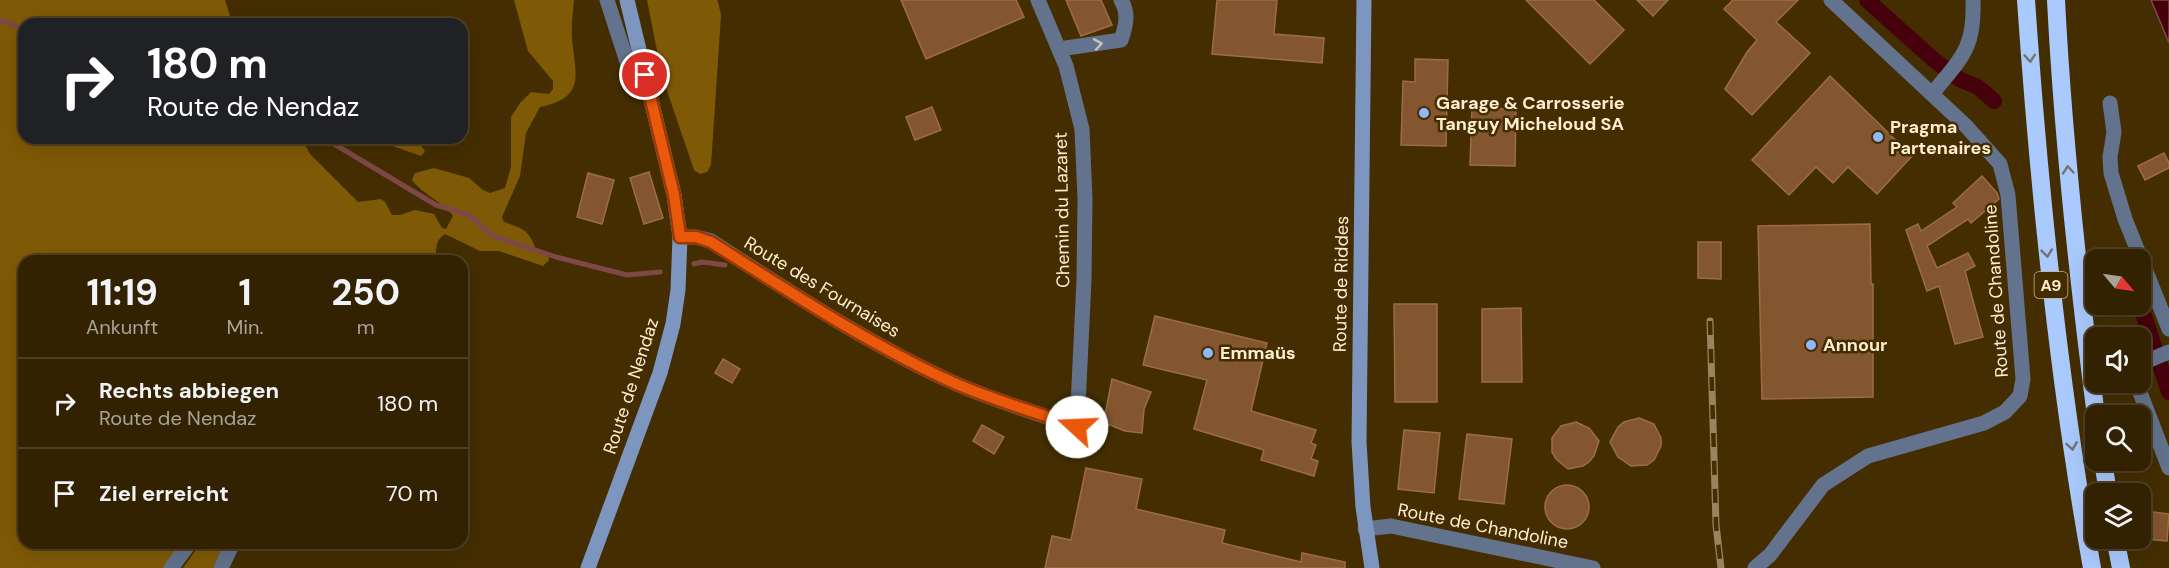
<!DOCTYPE html>
<html lang="de">
<meta charset="utf-8">
<style>
body{margin:0;font-family:"DM Sans",sans-serif;background:#3b2a0b;color:#f1f3f6;height:100vh;display:flex;flex-direction:column;font-size:22px;white-space:nowrap}
*{box-sizing:border-box;margin:0}
p{font-size:20px;color:#a9a499}
.icon{flex:none;width:33px;height:33px;fill:none;stroke:currentColor;stroke-width:2;stroke-linecap:round;stroke-linejoin:round}
.map{position:relative;flex:1;overflow:hidden}
.drawer{position:absolute;left:18px;top:255px;width:450px;height:294px;display:flex;flex-direction:column;background:#332201;border-radius:18px;box-shadow:0 6px 24px #0002,0 0 0 2px #4e3f23}
.drawer>*{flex:none}
.hud{position:absolute;left:18px;top:18px;width:450px;height:126px;border-radius:18px;box-shadow:0 6px 24px #0002,0 0 0 2px #4e3f23;background:#202124;color:#fff;overflow:hidden}
.needle{width:39px;rotate:119deg}
.fabs{position:absolute;left:2085px;top:249px;display:grid;gap:12px}
.fabs a{display:grid;place-items:center;width:66px;height:66px;border-radius:12px;background:#332201;box-shadow:0 6px 24px #0002,0 0 0 2px #4e3f23;font-size:30px}
.pin{position:absolute;display:grid;place-items:center;width:51px;height:51px;color:#fff;margin:-26px;border:3px solid #fff;border-radius:50%;box-shadow:0 2px 6px #0007}
.me{position:absolute;width:66px;margin:-33px;rotate:290deg;stroke-linejoin:round;filter:drop-shadow(0 0 4px #0008)}
.turn{display:flex;align-items:center;gap:21px;height:126px;padding:0 30px;font-size:27px}
.turn .icon{width:78px;height:78px;stroke-width:2.5}
.turn b{display:block;font-size:42px;line-height:51px}
.eta{display:flex;justify-content:space-evenly;align-items:center;height:102px;text-align:center}
.eta b{font-size:36px;font-weight:700;line-height:42px}
ul{padding:0;list-style:none}
li{display:flex;align-items:center;gap:18px;height:90px;padding:0 30px;border-top:2px solid #4e3f23}
li div{flex:1}
li b{display:block;font-size:22px}
li em{font-style:normal}
.map>svg:first-child{display:block}
</style>
<div class="map">
<svg width="2169" height="568" viewBox="0 0 2169 568">
<rect width="100%" height="100%" fill="#442e01"/>
<!-- forest -->
<g fill="#7f5a06">
<path d="M0 0H225L230 16 247 24H24V138H279L288 144 294 138H301L310 154 358 202 381 199 385 202 392 215H400L415 210 434 214 442 228 446 229 453 216C444 202 424 196 412 180L415 173 434 168 469 178 483 190 490 193 505 188 511 167V117L520 103 531 92 549 94 553 89V81L528 51 514 0H574C573 12 571 26 572 38 575 75 587 97 540 107L526 133 520 176 502 217 504 222C524 229 528 229 536 249L548 255 549 260 543 266 499 251H480L445 234C435 240 436 250 436 261H24V543H183L165 568H0Z"/>
<path d="M647 0H717L718 2 721 15 711 165 707 172 700 174 694 170 662 76Z"/>
<path d="M370 138C385 138 420 135 425 152L421 156Z"/>
<path d="M201 543H225L213 568H183Z"/>
</g>
<!-- water -->
<path fill="#47010d" stroke="#7e4848" stroke-width="1.5" d="M2151 0H2169V43Z"/>
<g fill="none" stroke-linecap="round" stroke-linejoin="round">
<!-- stream -->
<g stroke="#7e4848" stroke-width="5">
<path d="M0 20 24 29"/>
<path d="M324 138 436 205 469 215 493 236 556 257 627 275 660 272"/>
<path d="M694 264 702 262 725 265"/>
</g>
<!-- canal -->
<g stroke="#47010d" stroke-width="16">
<path d="M1867 0 1934 60 1959 79 1978 87 1994 101"/>
<path d="M2140 304 2169 392"/>
</g>
</g>
<!-- building -->
<g fill="#84562f" stroke="#9c6d45" stroke-width="1.5">
<path d="M901 0H1016L1024 17 926 59Z"/>
<path d="M1066 0H1101L1112 25 1081 36Z"/>
<path d="M1217 0H1277L1274 34 1324 38 1322 63 1212 54Z"/>
<path d="M1526 0H1594L1624 30 1590 64Z"/>
<path d="M1637 0H1668L1653 16Z"/>
<path d="M1733 0H1798L1776 22 1810 53 1752 115 1725 89 1747 52 1757 40 1724 9Z"/>
<path d="M1415 59 1448 60 1446 146 1401 145 1403 81 1415 82Z"/>
<path d="M1830 76 1912 156 1877 194 1848 167 1833 183 1816 167 1789 195 1752 160Z"/>
<path d="M932 107 941 130 915 140 906 117Z"/>
<path d="M1472 108 1516 109 1515 166 1470 165Z"/>
<path d="M2164 153 2169 163V168L2145 180 2138 166Z"/>
<path d="M649 172 663 218 644 224 630 178Z"/>
<path d="M588 173 614 180 602 224 577 217Z"/>
<path d="M1982 176 1997 193 1999 199 1971 223 1968 219 1927 246 1937 268 1968 253 1975 266 1965 271 1983 337 1955 344 1939 286 1927 291 1906 230 1918 224 1921 231 1957 207 1953 203Z"/>
<path d="M1870 224 1871 284H1873V397L1762 399 1758 226Z"/>
<path d="M1698 242H1721V279L1698 278Z"/>
<path d="M1394 304H1437V402H1395Z"/>
<path d="M1521 308 1522 382H1482V309Z"/>
<path d="M1155 316 1267 343 1251 411 1316 430 1311 443 1316 445 1311 459 1318 461 1314 476 1261 460 1264 450 1194 429 1207 380 1143 365Z"/>
<path d="M723 359 740 369 732 383 715 373Z"/>
<path d="M1112 379 1151 392 1144 409 1142 433 1125 431 1100 421 1106 410Z"/>
<path d="M1639 418 1654 424 1661 438V446L1654 460 1647 465 1631 466 1618 457 1610 442 1618 427 1624 422Z"/>
<path d="M1576 422 1589 428 1599 441 1594 456 1589 462 1583 466 1568 469 1556 459 1552 452V438L1561 426Z"/>
<path d="M982 425 1004 437 994 454 973 441Z"/>
<path d="M1404 430 1440 433 1434 493 1398 489Z"/>
<path d="M1467 434 1512 439 1504 504 1459 499Z"/>
<path d="M1086 468 1142 479 1136 509 1225 530 1222 543 1301 562 1302 553 1345 562V568H1045L1052 536 1071 540Z"/>
<circle cx="1567" cy="507" r="22"/>
<path d="M2145 511 2169 514 2167 541 2144 539Z"/>
</g>
<g fill="none" stroke-linecap="round" stroke-linejoin="round">
<!-- street -->
<g stroke="#63738d" stroke-width="15">
<path d="M607 0 630 71C634 77 638 77 645 75"/>
<path d="M1059 49 1121 40C1126 26 1129 13 1121 0"/>
<path d="M1932 94C1961 58 1975 49 1973 0"/>
<path d="M2110 103 2114 132 2110 157 2111 173 2125 219 2169 329"/>
<path d="M680 237H696L711 241C790 292 867 343 952 382 992 400 1036 413 1077 427L1084 280 1085 199 1082 129 1066 66 1038 0"/>
<path d="M2140 364 2169 352"/>
<path d="M2136 382 2169 468"/>
<path d="M1365 529 1391 526 1593 568"/>
<path d="M171 568 190 543"/>
<path d="M221 568 233 543"/>
<path d="M1755 568 1770 555 1823 485 1868 456 1984 423 2005 412 2020 396 2023 379 2008 195 2000 164 1966 126 1831 0"/>
</g>
<!-- secondary -->
<g stroke="#7d96bf" stroke-width="15">
<path d="M1364 0 1359 442 1363 507 1372 568"/>
<path d="M588 568 660 373 673 324 678 290 680 237 674 195 627 0"/>
</g>
<!-- highway -->
<g stroke="#aacafd" stroke-width="18">
<path d="M2026 0C2039 190 2058 380 2092 568"/>
<path d="M2056 0C2063 139 2078 277 2096 416"/>
<path d="M2103 460 2108 494"/>
<path d="M2115 538 2121 568"/>
</g>
<defs>
<path id="rail" d="M1710 321 1716 525 1721 568"/>
</defs>
<!-- rail casing -->
<use href="#rail" stroke="#98845f" stroke-width="7"/>
<!-- rail -->
<use href="#rail" stroke="#442e01" stroke-width="4.5" stroke-dasharray="14" stroke-linecap="butt"/>
</g>
<!-- one-way arrows -->
<defs><path id="oneway-chevron" d="M-2-3.5L2.5 0L-2 3.5" fill="none" stroke-width="1.6" stroke-linecap="round" stroke-linejoin="round" transform="scale(1.5)"/></defs>
<use stroke="#c8c2b9" href="#oneway-chevron" transform="translate(1098 44) rotate(-10)"/>
<g stroke="#727472">
<use href="#oneway-chevron" transform="translate(2030 58) rotate(86)"/>
<use href="#oneway-chevron" transform="translate(2068 170) rotate(-95)"/>
<use href="#oneway-chevron" transform="translate(2047 253) rotate(84)"/>
<use href="#oneway-chevron" transform="translate(2072 446) rotate(81)"/>
</g>
<g fill="none" stroke-linecap="round" stroke-linejoin="round">
<defs>
<path id="route" d="M645 75 674 195 680 237H696L711 242C790 292 867 343 952 382 992 400 1036 412 1077 427"/>
</defs>
<!-- route casing -->
<use href="#route" stroke="#983908" stroke-width="15"/>
<!-- route -->
<use href="#route" stroke="#ea580c" stroke-width="10"/>
</g>
<!-- markers -->
<g fill="#8fb8fd" stroke="#442e01" stroke-width="2">
<circle cx="1424" cy="113" r="6"/>
<circle cx="1878" cy="137" r="6"/>
<circle cx="1811" cy="345" r="6"/>
<circle cx="1208" cy="353" r="6"/>
</g>
<g text-anchor="middle" dominant-baseline="central" stroke-width="5" stroke-linejoin="round" paint-order="stroke">
<!-- shield labels -->
<rect fill="#442e01" stroke="#c6b493" stroke-width="1.5" x="2034.5" y="272" width="33" height="26" rx="4.5"/>
<g font-size="16" font-weight="bold" fill="#feedd1">
<text x="2051" y="285">A9</text>
</g>
<!-- poi labels -->
<g font-size="18" font-weight="bold" fill="#feedd1" stroke="#442e01" text-anchor="start">
<text x="1436" y="103">Garage &amp; Carrosserie<tspan x="1436" dy="21">Tanguy Micheloud SA</tspan></text>
<text x="1890" y="127">Pragma<tspan x="1890" dy="21">Partenaires</tspan></text>
<text x="1823" y="345">Annour</text>
<text x="1220" y="353">Emmaüs</text>
</g>
<!-- street labels -->
<g font-size="18" fill="#feedd1" stroke="#442e01">
<text transform="translate(1062 210) rotate(-91)">Chemin du Lazaret</text>
<text transform="translate(1341 284) rotate(-89)">Route de Riddes</text>
<text transform="translate(822 287) rotate(31)">Route des Fournaises</text>
<text transform="translate(1996 291) rotate(-94)">Route de Chandoline</text>
<text transform="translate(631 386) rotate(-72)">Route de Nendaz</text>
<text transform="translate(1483 526) rotate(11)">Route de Chandoline</text>
</g>
</g>
</svg>
<div class="fabs">
<a><svg class="needle" viewBox="-14 -14 28 28"><path d="M0-13l5 13h-10z" fill="#e53935"/><path d="M0 13l5-13h-10z" fill="#a9a499"/></svg></a>
<a><svg class="icon" aria-label="sound" viewBox="0 0 24 24"><path d="M4 9h4l5-4v14l-5-4H4zM17 9q2 3 0 6"/></svg></a>
<a><svg class="icon" aria-label="search" viewBox="0 0 24 24"><circle cx="10" cy="10" r="6"/><path d="M15 15l6 6"/></svg></a>
<a><svg class="icon" aria-label="layers" viewBox="0 0 24 24"><path d="M12 4l9 5-9 5-9-5zM3 14l9 5 9-5"/></svg></a>
</div>
<div class="pin" style="left:645px;top:75px;background:#d93025"><svg class="icon" aria-label="arrive" viewBox="0 0 24 24"><path d="M6 21V4h12l-3 4 3 4H6"/></svg></div>
<svg class="me" style="left:1077px;top:427px" viewBox="-20 -20 40 40"><circle r="19" fill="#fff"/><path d="M0-13L10 11 0 6-10 11z" fill="#ea580c"/></svg>
<div class="hud">
<div class="turn"><svg class="icon" aria-label="right" viewBox="0 0 24 24"><path d="M7 20v-9h11M14 6l5 5-5 5"/></svg><div><b>180 m</b>Route de Nendaz</div></div>
</div>
<section class="drawer">
<div class="eta">
<div><b>11:19</b><p>Ankunft</p></div>
<div><b>1</b><p>Min.</p></div>
<div><b>250</b><p>m</p></div>
</div>
<ul>
<li><svg class="icon" aria-label="right" viewBox="0 0 24 24"><path d="M7 20v-9h11M14 6l5 5-5 5"/></svg><div><b>Rechts abbiegen</b><p>Route de Nendaz</p></div><em>180 m</em></li>
<li><svg class="icon" aria-label="arrive" viewBox="0 0 24 24"><path d="M6 21V4h12l-3 4 3 4H6"/></svg><div><b>Ziel erreicht</b></div><em>70 m</em></li>
</ul>
</section>
</div>
